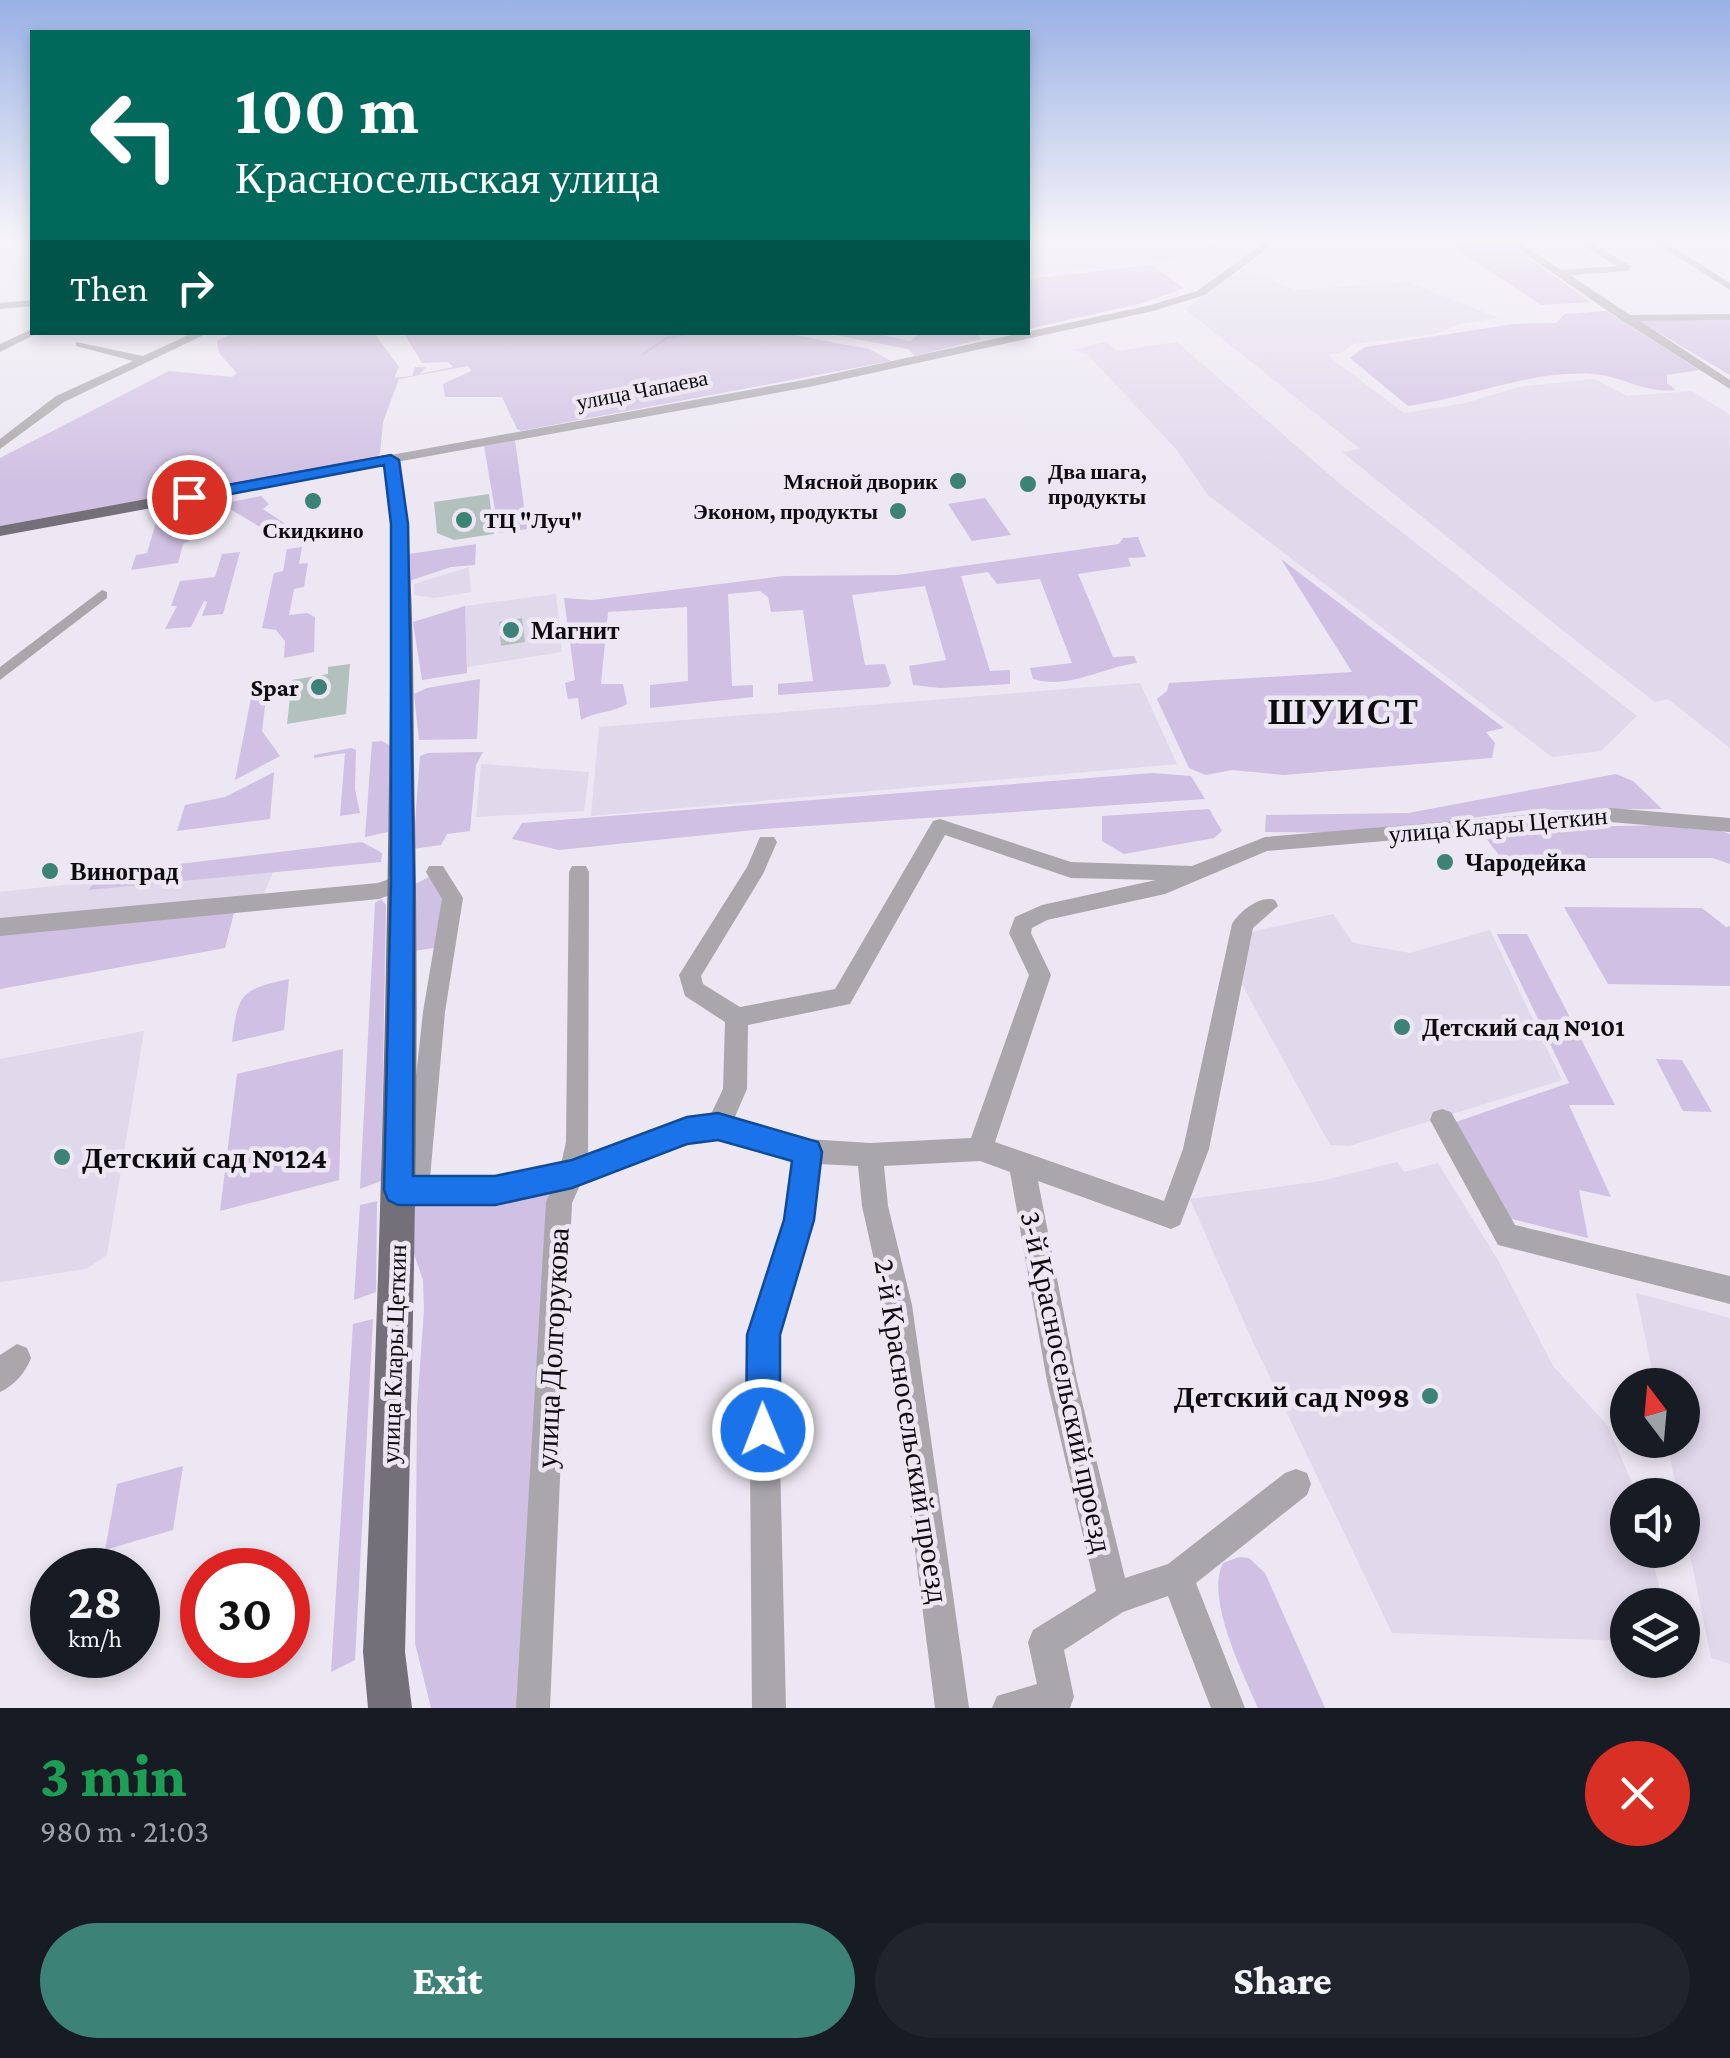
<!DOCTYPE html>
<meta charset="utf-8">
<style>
body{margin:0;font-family:"Crimson Pro",serif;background:#20242c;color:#f1f3f6;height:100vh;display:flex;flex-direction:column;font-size:38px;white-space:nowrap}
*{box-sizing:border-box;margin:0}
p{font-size:32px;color:#9ea1a6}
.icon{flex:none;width:55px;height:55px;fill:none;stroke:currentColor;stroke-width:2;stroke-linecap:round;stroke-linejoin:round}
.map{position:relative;height:1708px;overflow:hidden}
.details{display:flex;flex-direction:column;background:#171b24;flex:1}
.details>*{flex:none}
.banner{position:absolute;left:30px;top:30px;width:1000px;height:305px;border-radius:0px;box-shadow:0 5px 15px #0003;background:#00695c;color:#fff;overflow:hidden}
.needle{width:65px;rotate:344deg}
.tools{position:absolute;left:1610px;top:1368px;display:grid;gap:20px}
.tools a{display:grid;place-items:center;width:90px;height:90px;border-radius:50%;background:#171b24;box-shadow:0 5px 15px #0003;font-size:50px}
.speed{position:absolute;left:30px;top:1548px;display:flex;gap:20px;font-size:50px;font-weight:700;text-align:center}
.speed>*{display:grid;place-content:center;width:130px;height:130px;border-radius:50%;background:#171b24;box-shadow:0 5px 15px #0003;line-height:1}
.speed small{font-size:25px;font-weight:400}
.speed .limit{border:15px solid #d22;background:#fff;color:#111}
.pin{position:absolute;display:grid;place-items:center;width:85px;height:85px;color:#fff;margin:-42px;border:5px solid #fff;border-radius:50%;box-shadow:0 2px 10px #0007}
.me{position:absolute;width:110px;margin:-55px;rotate:359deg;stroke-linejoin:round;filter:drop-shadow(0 0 8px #0008)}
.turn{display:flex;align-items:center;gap:35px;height:210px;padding:0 40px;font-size:45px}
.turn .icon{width:130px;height:130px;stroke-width:2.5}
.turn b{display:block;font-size:70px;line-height:85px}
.then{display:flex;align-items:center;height:95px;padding:0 40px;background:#0003;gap:20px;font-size:38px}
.round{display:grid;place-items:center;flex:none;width:105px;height:105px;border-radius:52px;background:#20242c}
.summary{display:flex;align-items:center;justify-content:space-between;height:170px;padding:0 40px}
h1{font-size:60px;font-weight:800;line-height:75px;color:#1e9e55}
.button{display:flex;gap:20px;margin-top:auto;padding:20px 40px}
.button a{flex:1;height:115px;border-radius:60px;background:#3d8276;color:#fff;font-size:40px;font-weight:800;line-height:115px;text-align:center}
.button a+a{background:#20242c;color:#f1f3f6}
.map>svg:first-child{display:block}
</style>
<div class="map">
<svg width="1730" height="1708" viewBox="0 0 1730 1708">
<rect width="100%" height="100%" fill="#ece7f2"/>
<!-- built -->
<g fill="#e0d8eb">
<path d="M1028 241H1210L1228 253 1028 275Z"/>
<path d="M1244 269 1295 290 1408 282 1499 318 1456 325 1435 334 1353 344 1342 352 1327 355 1404 413 1466 403 1518 387 1594 379 1627 396 1692 391 1730 415V748L1668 699 1655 702 1566 633 1342 452 1360 449 1185 309Z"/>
<path d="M1105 342 1117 351 1177 342 1340 484 1637 716 1601 751 1552 757 1208 495 1176 449 1088 355 1074 350Z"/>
<path d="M469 567 471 592 434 598 414 595V584Z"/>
<path d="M556 594 562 652 467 667 465 606Z"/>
<path d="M1140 683 1177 764 591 816 599 727Z"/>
<path d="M481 764 589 772 584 811 476 817Z"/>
<path d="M278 861 262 898 0 923V892Z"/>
<path d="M1333 914 1353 943 1410 953 1490 930 1562 1080 1349 1146 1330 1145 1228 959 1233 943 1255 931Z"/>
<path d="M144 1031 107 1255 86 1269 0 1282V1059Z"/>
<path d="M1397 1162 1404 1172 1438 1163 1499 1262 1553 1366 1608 1426 1637 1495H1628V1550H1650L1664 1605H1628L1627 1641 1392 1633 1252 1340 1190 1199 1321 1181Z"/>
<path d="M1636 1293 1730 1318V1664L1711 1658 1683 1519 1682 1495H1678L1666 1440H1682V1385H1655Z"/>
</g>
<!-- green -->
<g fill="#d0c0e3">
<path d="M1444 241H1505L1591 302 1541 305Z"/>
<path d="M1151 265 1184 288 1143 303 1028 329V279Z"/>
<path d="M1606 311 1699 370 1667 375V383L1676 390C1646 394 1622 376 1593 374 1530 370 1469 398 1408 406L1350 358 1365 347 1513 324 1556 323 1565 314Z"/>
<path d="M1730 320V375L1639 321Z"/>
<path d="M403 332 784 333 869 349 891 361 521 431 517 429 502 397H445L443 384 471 371 468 366 399 379 383 422 380 454 375 458 0 526V458L169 371 232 377 237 373 219 353 217 341 234 333H374L399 367 394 378 412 376 415 367H426L420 374 453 367 448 362 422 363Z"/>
<path d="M973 332 982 339 915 356 908 349 825 333H873L910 341 921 333Z"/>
<path d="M515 440 527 529 499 533 484 446Z"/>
<path d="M261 496 269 504 263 509 293 529 258 534 265 530 225 506 203 515 195 509Z"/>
<path d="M985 498 1011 535 972 541 948 504Z"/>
<path d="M170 517 179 523 173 526 193 539 183 544 178 563 131 570 136 555 147 553 157 519Z"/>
<path d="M1138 537 1146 557 1128 558 1131 566 1078 574 1113 657 1134 656 1137 663C1103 667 1069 690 1033 679L1030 668 1072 663 1040 579 997 584 988 572 961 576 990 671 1010 670V684L940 688 913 685 909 666 946 660 925 586 852 595 865 665 885 664 891 683 888 687 778 695V684L813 681 803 610 771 612 768 597 760 591 728 594 732 686 753 685V697L650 708V685L688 681 687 607 608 612 601 684H623L627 704C616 712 597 711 581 720L578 698 568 699 565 683 575 680 564 598 592 600 783 576 898 575 1119 544 1123 538Z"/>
<path d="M476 544 475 565 451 567 409 581V554Z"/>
<path d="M302 547 299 564 308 563 304 587 294 589 289 615 307 613 315 617 314 652 284 658 285 641 276 630 262 628 274 573 283 571 287 549Z"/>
<path d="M240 552 223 614 202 616 207 602 204 601 191 627 165 629 177 606H171L180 581 215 577 222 554Z"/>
<path d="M1281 559 1504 728 1486 732 1495 743 1492 758 1284 775 1232 770 1206 775 1189 768 1157 699 1167 691 1169 683 1352 672Z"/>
<path d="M465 606 467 673 422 680 413 622Z"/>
<path d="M480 679 477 739 419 740 414 694 427 688Z"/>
<path d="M251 698H266L262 731 280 756 235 780Z"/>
<path d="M382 741 393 747 388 832 365 837 372 742Z"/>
<path d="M351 748 356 750 355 789 360 813 340 816 345 753 314 758V755Z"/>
<path d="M483 752 476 765 470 831 447 834 441 845 413 849 420 756 428 753Z"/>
<path d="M274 772 270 819 177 831 185 805 225 797Z"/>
<path d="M1153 773 1191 776 1205 799 764 829 559 850 512 839 522 823Z"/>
<path d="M1616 774 1633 781 1662 809 1528 810 1369 833 1265 832 1266 815 1408 813Z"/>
<path d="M1209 809 1222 831 1214 838 1124 854 1102 841V816Z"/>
<path d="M1614 826C1652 826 1694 820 1730 834V864L1713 858H1501L1485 837Z"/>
<path d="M362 842 382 853 381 862 88 890 104 873Z"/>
<path d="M429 877 448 899 440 947 414 951 413 885Z"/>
<path d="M381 899 386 905 381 1181 360 1189 375 903Z"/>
<path d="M1564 907 1702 908 1726 927 1730 926V986L1608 984Z"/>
<path d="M235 909 225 948 0 989V934Z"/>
<path d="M1497 934H1527L1615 1105H1569L1611 1197 1579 1190 1588 1238 1504 1217 1453 1123 1569 1083Z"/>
<path d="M289 979 284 1030 232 1042C238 993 240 990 289 979Z"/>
<path d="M343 1049 339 1180 220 1211 237 1074Z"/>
<path d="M1656 1059 1682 1060 1712 1112 1683 1111Z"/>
<path d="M552 1188 519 1708H431L415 1643 417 1408 424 1310 423 1280 414 1254 415 1203Z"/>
<path d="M377 1201 376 1292 354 1300 360 1205Z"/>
<path d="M373 1319 355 1660 331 1672 353 1324Z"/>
<path d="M183 1466 173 1530 105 1550 117 1484Z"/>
<path d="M1239 1557 1249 1558 1265 1573 1325 1708H1258C1243 1673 1205 1598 1223 1563Z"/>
</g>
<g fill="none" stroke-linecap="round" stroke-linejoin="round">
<!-- stream -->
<path stroke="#c4ace0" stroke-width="2.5" d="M643 354 667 338 690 333"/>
</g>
<!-- building -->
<g fill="#b3c1be">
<path d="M489 494 494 534 454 540 437 533 434 502Z"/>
<path d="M522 618 525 642 501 646 499 622Z"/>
<path d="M350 664 346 714 287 724 292 680 328 674V667Z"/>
</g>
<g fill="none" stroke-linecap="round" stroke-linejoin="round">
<!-- minor -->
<g fill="#a9a7ac" fill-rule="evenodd">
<path d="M1266 241H1277L1205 295 1153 311 809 387 391 463 384 459 391 455 809 379 1151 305 1197 291Z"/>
<path d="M1506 241H1517L1561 270 1617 266 1576 241H1588L1631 266 1628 271 1570 275 1630 315 1730 314V320L1640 321 1730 380V389L1621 320Z"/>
<path d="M1653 241H1664L1730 283V290Z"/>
<path d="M32 300V306L0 309V303Z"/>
<path d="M32 329 36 334 0 352V344Z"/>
<path d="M195 332H210L64 402 0 449V439L56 396 133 361 76 346V342L143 356Z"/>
<path d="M102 590 107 592V598L0 680V667Z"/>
<path d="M1610 808 1730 818V832L1610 822 1267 851 1165 894 1047 920 1032 928 1031 933 1051 975 995 1142 1164 1201 1183 1149 1232 924C1240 911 1260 895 1275 900L1278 906 1253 928 1209 1149 1180 1225 1171 1229 1038 1181 1077 1381 1125 1578 1168 1564 1285 1473 1296 1469 1307 1473 1311 1484 1307 1495 1196 1583 1245 1708H1211L1168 1596 1123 1612 1064 1650 1074 1697 1070 1708H992L997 1696 1037 1684 1028 1642 1033 1630 1096 1591 1047 1381 1010 1172 980 1161 884 1166 888 1206 912 1305 969 1708H935L884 1305 862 1206 858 1166 819 1164 812 1221 777 1335 786 1708H752L749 1335 786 1221 794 1159 718 1138 687 1143 581 1183 572 1203 550 1708H516L546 1202 551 1191 495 1204 416 1205 389 1199 385 1190 389 1181 405 1178 423 1012 442 899 426 872 429 866H443L463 898 445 1012 430 1178H495L561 1164 566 1142 569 872 572 866H586L589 872 588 1156 687 1119 710 1116 723 1089 725 1022 685 996 679 975 747 867 760 837H774L777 842 763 874 701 976 703 984 740 1007 835 989 933 821 940 819 1071 862 1192 866 1265 837ZM945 835 1071 878 1156 880 1042 905 1015 917 1009 933 1029 975 971 1138 870 1143 808 1139 734 1119 747 1089 748 1025 850 1004Z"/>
<path d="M403 874 410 876 413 882 410 888 379 899 0 936V918L378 883Z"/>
<path d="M1442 1109 1451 1112 1515 1225 1730 1276V1304L1498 1245 1430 1120 1433 1112Z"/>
<path d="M17 1344 27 1348 31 1358C25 1373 15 1385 0 1392V1355Z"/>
</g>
<!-- major -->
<path fill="#747079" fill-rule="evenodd" d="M391 454 399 459C417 578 412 701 415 821 420 1098 412 1375 405 1652L412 1708H368L363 1652C381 1276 390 900 391 523L384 465 0 536V526Z"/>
</g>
<!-- sky -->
<linearGradient id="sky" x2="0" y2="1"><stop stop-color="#99b1e5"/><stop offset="0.5" stop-color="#f6f4f9"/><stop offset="1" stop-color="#f6f4f9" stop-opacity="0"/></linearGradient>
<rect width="1730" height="480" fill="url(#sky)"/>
<!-- route -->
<path fill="#1a73e8" stroke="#114b97" stroke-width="2.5" d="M391 455 399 460 408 524 414 882 413 1176H495L572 1160 687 1117 718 1113 818 1142 822 1152 814 1220 780 1335V1430L775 1442 763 1447 751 1442 746 1430 747 1335 784 1220 792 1161 718 1140 687 1144 572 1188 495 1205H398L388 1200 384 1190 391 882V524L384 465 189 502 181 497 189 492Z"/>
<!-- markers -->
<g fill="#3d8276" stroke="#ece7f2" stroke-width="4">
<circle cx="958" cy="481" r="10"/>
<circle cx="1028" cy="484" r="10"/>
<circle cx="313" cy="501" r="10"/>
<circle cx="898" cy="511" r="10"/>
<circle cx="464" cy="520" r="10"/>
<circle cx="511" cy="630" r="10"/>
<circle cx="319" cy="687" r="10"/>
<circle cx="1445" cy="862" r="10"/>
<circle cx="50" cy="871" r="10"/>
<circle cx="1402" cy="1027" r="10"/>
<circle cx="62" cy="1157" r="10"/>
<circle cx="1430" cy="1396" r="10"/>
</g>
<g text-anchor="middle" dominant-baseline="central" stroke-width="9" stroke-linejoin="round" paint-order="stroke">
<!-- far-street labels -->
<g font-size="22" fill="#0d0c0f" stroke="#ece7f2">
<text transform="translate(642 390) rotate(-11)">улица Чапаева</text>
</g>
<!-- far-poi labels -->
<g font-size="22" font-weight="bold" fill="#0d0c0f" stroke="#ece7f2" text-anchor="start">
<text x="1048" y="471">Два шага,<tspan x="1048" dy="25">продукты</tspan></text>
<text x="938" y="481" text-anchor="end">Мясной дворик</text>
<text x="878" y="511" text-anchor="end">Эконом, продукты</text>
<text x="484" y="520">ТЦ "Луч"</text>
<text x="313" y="530" text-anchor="middle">Скидкино</text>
</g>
<!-- poi labels -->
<g font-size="25" font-weight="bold" fill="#0d0c0f" stroke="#ece7f2" text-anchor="start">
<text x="531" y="630">Магнит</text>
<text x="299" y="687" text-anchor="end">Spar</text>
<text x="1465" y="862">Чародейка</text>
<text x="70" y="871">Виноград</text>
<text x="1422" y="1027">Детский сад №101</text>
</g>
<!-- street labels -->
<g font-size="25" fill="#0d0c0f" stroke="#ece7f2">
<text transform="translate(1498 825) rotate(-5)">улица Клары Цеткин</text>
<text transform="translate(394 1354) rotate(-88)">улица Клары Цеткин</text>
</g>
<!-- near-poi labels -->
<g font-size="30" font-weight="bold" fill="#0d0c0f" stroke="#ece7f2" text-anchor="start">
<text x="82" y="1157">Детский сад №124</text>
<text x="1410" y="1396" text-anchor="end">Детский сад №98</text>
</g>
<!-- near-street labels -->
<g font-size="30" fill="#0d0c0f" stroke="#ece7f2">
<text transform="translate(552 1348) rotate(-87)">улица Долгорукова</text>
<text transform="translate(1067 1382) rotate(78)">3-й Красносельский проезд</text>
<text transform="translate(912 1431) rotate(81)">2-й Красносельский проезд</text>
</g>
<!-- district labels -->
<g font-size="35" font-weight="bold" letter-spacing="2.5" fill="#0d0c0f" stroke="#ece7f2">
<text x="1344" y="712">ШУИСТ</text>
</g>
</g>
</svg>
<div class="tools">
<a><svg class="needle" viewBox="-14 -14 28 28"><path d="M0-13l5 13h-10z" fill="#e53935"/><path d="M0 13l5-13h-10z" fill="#9ea1a6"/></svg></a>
<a><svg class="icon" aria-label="sound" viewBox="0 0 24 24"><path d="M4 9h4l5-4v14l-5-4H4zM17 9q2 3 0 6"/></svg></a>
<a><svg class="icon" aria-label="layers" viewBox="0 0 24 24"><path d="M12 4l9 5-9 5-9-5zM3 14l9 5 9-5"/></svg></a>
</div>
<div class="speed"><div>28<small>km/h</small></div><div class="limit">30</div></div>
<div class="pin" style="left:189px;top:497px;background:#d93025"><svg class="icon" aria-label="arrive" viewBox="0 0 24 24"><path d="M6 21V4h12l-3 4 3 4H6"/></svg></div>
<svg class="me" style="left:763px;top:1430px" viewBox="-20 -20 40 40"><circle r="17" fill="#1a73e8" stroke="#fff" stroke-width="3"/><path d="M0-11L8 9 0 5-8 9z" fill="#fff"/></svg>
<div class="banner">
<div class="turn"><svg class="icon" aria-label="left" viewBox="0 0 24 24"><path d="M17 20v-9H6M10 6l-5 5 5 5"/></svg><div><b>100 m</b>Красносельская улица</div></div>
<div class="then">Then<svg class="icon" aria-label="right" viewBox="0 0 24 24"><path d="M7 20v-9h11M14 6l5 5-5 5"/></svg></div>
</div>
</div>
<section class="details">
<div class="summary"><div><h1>3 min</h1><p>980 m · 21:03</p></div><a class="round" style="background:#d93025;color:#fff"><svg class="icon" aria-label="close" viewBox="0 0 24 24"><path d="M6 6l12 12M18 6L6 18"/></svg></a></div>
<div class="button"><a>Exit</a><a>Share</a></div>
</section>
